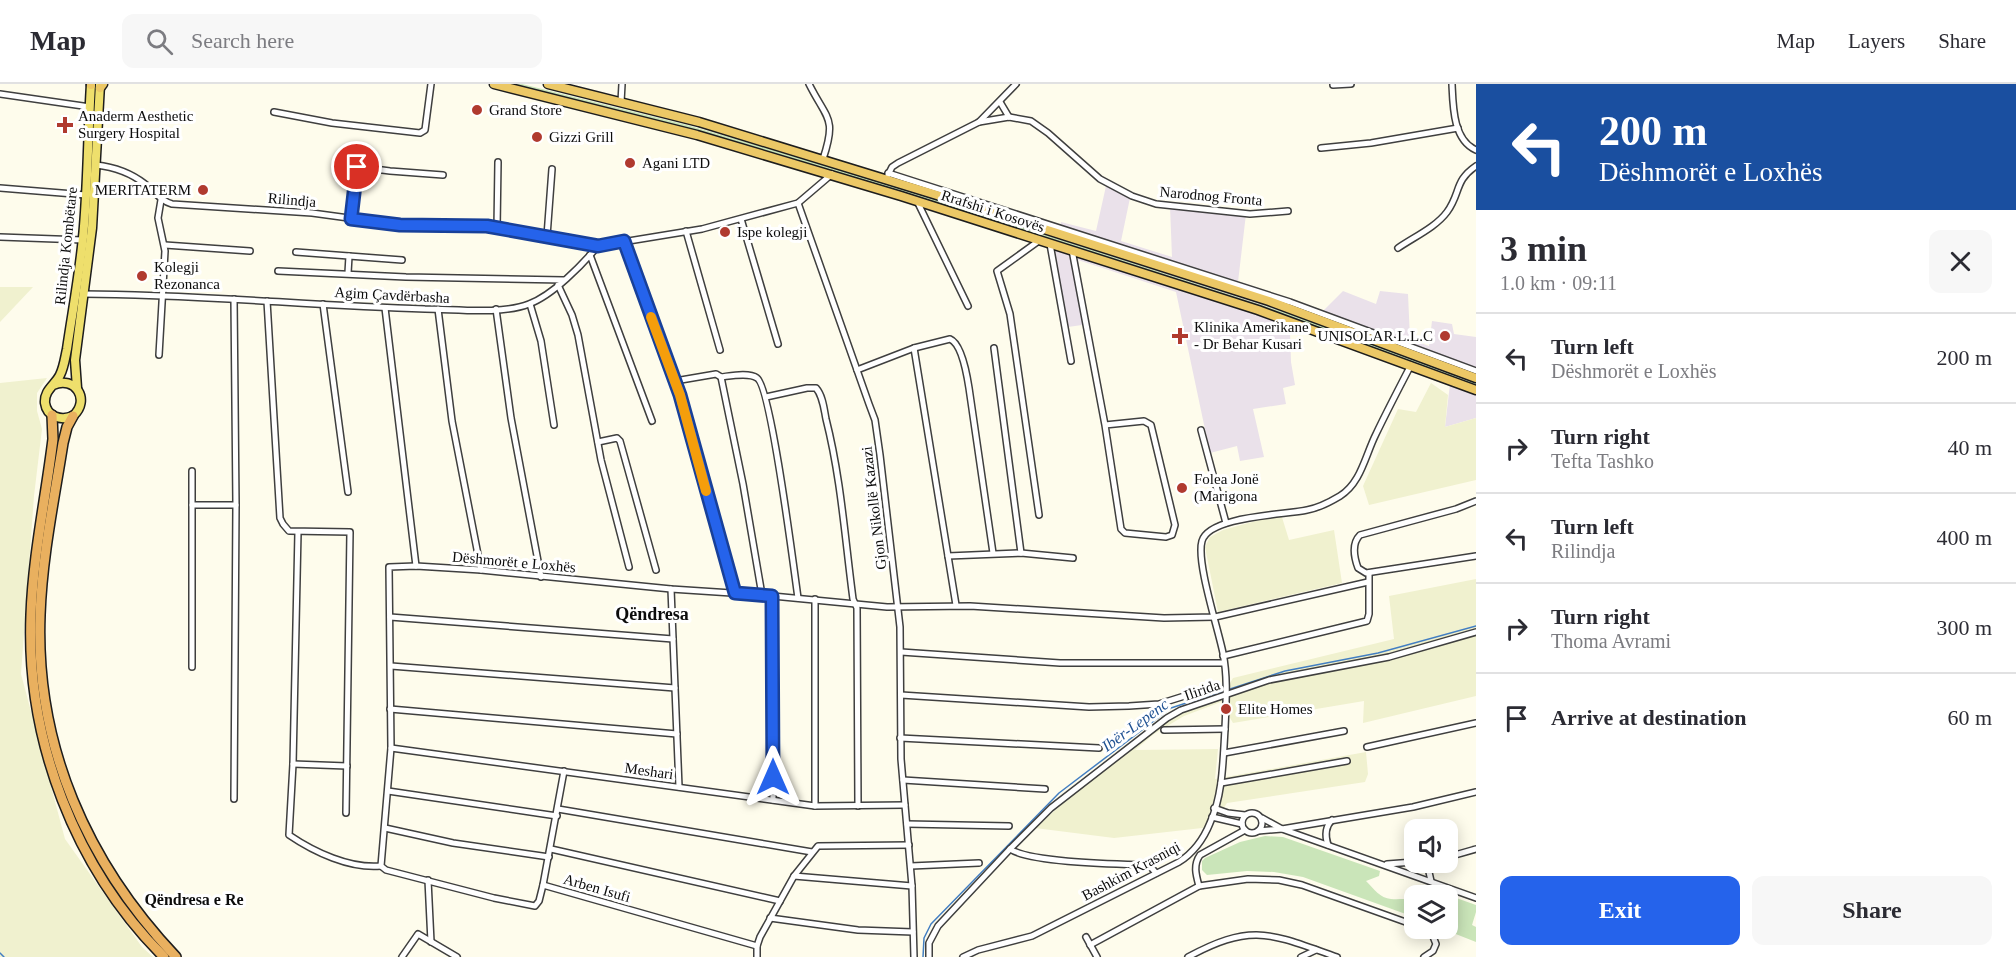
<!DOCTYPE html>
<meta charset="utf-8">
<style>
body{margin:0;font-family:"Times New Roman",serif;background:#f7f7f7;color:#2b2b33;height:100vh;display:flex;flex-direction:column;font-size:22px;white-space:nowrap}
*{box-sizing:border-box;margin:0}
p{font-size:20px;color:#7c7c81}
.icon{flex:none;width:33px;height:33px;fill:none;stroke:currentColor;stroke-width:2;stroke-linecap:round;stroke-linejoin:round}
.map{position:relative;flex:1;overflow:hidden}
.details{display:flex;flex-direction:column;background:#fff;width:540px}
.details>*{flex:none}
.hud{background:#1a4fa0;color:#fff;overflow:hidden}
.buttons{position:absolute;left:1404px;top:735px;display:grid;gap:12px}
.buttons a{display:grid;place-items:center;width:54px;height:54px;border-radius:12px;background:#fff;box-shadow:0 3px 15px #0003;font-size:30px}
.pin{position:absolute;display:grid;place-items:center;width:51px;height:51px;color:#fff;margin:-26px;border:3px solid #fff;border-radius:50%;box-shadow:0 2px 6px #0007}
.me{position:absolute;width:66px;margin:-33px;rotate:0deg;stroke-linejoin:round;filter:drop-shadow(0 0 4px #0008)}
.turn{display:flex;align-items:center;gap:21px;height:126px;padding:0 24px;font-size:27px}
.turn .icon{width:78px;height:78px;stroke-width:2.5}
.turn b{display:block;font-size:42px;line-height:51px}
.round{display:grid;place-items:center;flex:none;width:63px;height:63px;border-radius:12px;background:#f7f7f7}
.overview{display:flex;align-items:center;justify-content:space-between;height:102px;padding:0 24px}
h1{font-size:36px;font-weight:800;line-height:45px}
.primary-button{display:flex;gap:12px;margin-top:auto;padding:12px 24px}
.primary-button a{flex:1;height:69px;border-radius:12px;background:#2563eb;color:#fff;font-size:24px;font-weight:800;line-height:69px;text-align:center}
.primary-button a+a{background:#f7f7f7;color:#2b2b33}
ul{padding:0;list-style:none}
li{display:flex;align-items:center;gap:18px;height:90px;padding:0 24px;border-top:2px solid #e1e1e2}
li div{flex:1}
li b{display:block;font-size:22px}
li em{font-style:normal}
header{display:flex;align-items:center;gap:36px;box-sizing:border-box;height:84px;padding:0 30px;background:#fff;border-bottom:2px solid #e1e1e2}
header strong{font-size:28px}
nav{display:flex;gap:33px;margin-inline-start:auto;font-size:21px}
.search{width:420px;height:54px;background:#f7f7f7;display:flex;align-items:center;gap:15px;box-sizing:border-box;padding:0 21px;border-radius:12px;color:#7c7c81;font-size:22px}
main{display:flex;flex:1;min-height:0}
.map>svg:first-child{display:block}
</style>
<header>
<strong>Map</strong>
<div class="search"><svg class="icon" aria-label="search" viewBox="0 0 24 24"><circle cx="10" cy="10" r="6"/><path d="M15 15l6 6"/></svg>Search here</div>
<nav><a>Map</a><a>Layers</a><a>Share</a></nav>
</header>
<main>
<div class="map">
<svg width="1476" height="873" viewBox="0 0 1476 873">
<rect width="100%" height="100%" fill="#fefcec"/>
<!-- industrial -->
<path fill="#eae1ea" d="M1106 102 1130 114 1121 157 1172 173 1170 122 1246 130 1238 198 1321 229 1343 207 1376 220 1380 207 1408 210 1410 255 1429 262 1432 237 1452 240 1454 250 1476 253V334L1445 343 1451 291 1295 233 1290 248 1291 278 1295 301 1283 304 1286 320 1253 325 1264 373 1240 377 1237 362 1210 369 1176 208 1078 176 1089 240 1068 243 1053 169 1061 138 1096 147Z"/>
<!-- farmland -->
<g fill="#f0f1cf">
<path d="M0 203H33L0 238Z"/>
<path d="M47 294 37 309V327L42 345 34 412 21 590 65 755 142 863 153 873H0V299Z"/>
<path d="M1431 299 1448 311 1445 343 1476 334V396L1369 421 1363 402 1398 325 1416 328Z"/>
<path d="M1281 430 1289 456 1334 446 1342 499 1218 528 1205 463 1210 453 1223 446Z"/>
<path d="M1476 495V612L1363 639 1364 617 1233 639 1221 618 1184 632 1154 650 1135 666 1218 665 1215 695 1366 668 1368 690 1365 698 1227 719 1211 743 1114 754 1035 744 1095 691 1166 636 1222 613 1233 594 1394 555 1389 512Z"/>
</g>
<!-- green -->
<g fill="#cae5b9">
<path d="M509 0H522L687 41 854 89 1302 234 1476 299V302L1259 223 853 93 686 44Z"/>
<path d="M1265 752 1283 753 1380 787 1379 792 1366 797C1374 805 1380 814 1391 815 1399 816 1404 814 1412 816L1414 833 1303 793 1274 788 1247 787 1207 791 1202 786V777L1205 774 1240 758Z"/>
<path d="M1445 810 1476 821V828L1472 841 1476 843V858L1443 845 1448 844V812Z"/>
</g>
<g fill="none" stroke-linecap="round" stroke-linejoin="round">
<!-- stream -->
<g stroke="#427ec2" stroke-width="1.5">
<path d="M1227 606 1285 587 1378 569 1476 542"/>
<path d="M0 869 4 873"/>
<path d="M923 873 924 854 931 840 1059 709 1171 624 1223 607"/>
</g>
<defs>
<g id="minor">
<path d="M809 0C827 36 837 33 823 75"/>
<path d="M1452 0C1453 22 1453 56 1476 66"/>
<path d="M1333 1 1351 0"/>
<path d="M0 10 90 23"/>
<path d="M621 18 622 0"/>
<path d="M1000 18 1009 33"/>
<path d="M274 28 332 39 420 49 425 46 431 0"/>
<path d="M979 38 1009 33 1031 37 1048 49 1100 95 1132 112 1156 120 1250 130 1288 127"/>
<path d="M1321 64 1371 59 1458 44"/>
<path d="M336 80 390 87 443 91"/>
<path d="M96 81C114 83 131 89 145 100 155 107 160 117 172 120L312 129 400 141 487 142 598 162 702 145 798 119 832 90"/>
<path d="M888 89 1290 218 1476 287"/>
<path d="M888 91 892 83 898 79 979 38 1016 0"/>
<path d="M0 104 86 111"/>
<path d="M917 117 968 222"/>
<path d="M798 119 869 320 875 336 880 371 900 543 901 675 912 802 914 873"/>
<path d="M351 135 357 83"/>
<path d="M741 135 778 260"/>
<path d="M497 144 498 78"/>
<path d="M686 147 720 266"/>
<path d="M547 152 552 85"/>
<path d="M0 153 83 156"/>
<path d="M624 157 680 311 735 509"/>
<path d="M1050 160 1071 277"/>
<path d="M165 161 250 167"/>
<path d="M1398 164C1414 153 1436 143 1447 128 1461 109 1454 97 1476 82"/>
<path d="M1072 166 1105 341 1121 445 1125 449 1166 453 1172 451 1175 441 1151 341 1144 337 1105 341"/>
<path d="M296 168 402 176"/>
<path d="M590 171 652 337"/>
<path d="M278 187 406 193 564 196"/>
<path d="M348 189 349 172"/>
<path d="M558 201 572 231 578 251 601 376 629 483"/>
<path d="M83 210C197 210 311 222 425 225 455 225 501 231 529 220 553 211 582 181 598 162"/>
<path d="M267 217 280 434 283 440 289 447 350 448 346 729"/>
<path d="M323 220 348 408"/>
<path d="M530 220 541 257 554 341"/>
<path d="M385 224 416 482"/>
<path d="M438 225 452 337 481 486"/>
<path d="M496 225 511 334 541 493"/>
<path d="M914 264 956 521"/>
<path d="M994 264 1021 469"/>
<path d="M159 271 165 167 158 134 161 116"/>
<path d="M857 286 914 264 950 255C962 260 967 291 969 304L993 469"/>
<path d="M721 293 743 400 762 511"/>
<path d="M675 297 716 290 721 293C730 292 749 288 757 294 771 303 794 486 798 514"/>
<path d="M766 313 807 304H816C823 312 824 325 826 335 841 394 845 455 853 515L857 524 858 722"/>
<path d="M1201 346 1226 439"/>
<path d="M598 358 617 354 620 357 656 486"/>
<path d="M1476 417 1456 425 1360 451C1351 460 1354 473 1358 484L1366 489 1476 472"/>
<path d="M192 421H236"/>
<path d="M1039 431 1010 230 997 187 1040 156"/>
<path d="M298 448 293 680 289 751C314 768 350 785 381 782"/>
<path d="M948 472 1021 469 1073 474"/>
<path d="M671 505 679 703"/>
<path d="M773 512V716"/>
<path d="M815 515V722"/>
<path d="M390 533 673 555"/>
<path d="M901 568 1060 579H1224"/>
<path d="M1223 572 1367 537 1369 530V489"/>
<path d="M391 582 675 604"/>
<path d="M192 583V387"/>
<path d="M901 611 1089 623 1129 622 1159 620 1194 609"/>
<path d="M390 625 677 650"/>
<path d="M1164 646 1225 645"/>
<path d="M900 654 1099 664"/>
<path d="M1367 663 1476 639"/>
<path d="M391 664 815 722 905 721"/>
<path d="M1224 669 1344 647"/>
<path d="M293 680 347 682"/>
<path d="M564 687 543 801 539 817 535 822 494 814 386 786 381 782 391 664 389 483 416 482 481 486 671 505 762 511 887 523 970 522 1164 534 1215 533 1368 498"/>
<path d="M903 696 1045 705"/>
<path d="M1221 699 1347 677"/>
<path d="M388 707 557 732"/>
<path d="M234 715 236 421 234 215"/>
<path d="M1214 724 1228 729 1245 731"/>
<path d="M558 725 812 768"/>
<circle cx="1252" cy="739" r="10"/>
<path d="M1212 733 1242 740"/>
<path d="M1262 734 1282 745 1476 814"/>
<path d="M907 740 1009 742"/>
<path d="M385 744 453 759 549 773"/>
<path d="M1258 747 1282 745 1413 723 1476 708"/>
<path d="M1328 761C1325 752 1325 743 1332 736"/>
<path d="M551 765 780 817"/>
<path d="M1010 765C1031 779 1120 780 1149 781L1156 789"/>
<path d="M1448 773 1476 765"/>
<path d="M1431 778 1429 788 1431 797"/>
<path d="M1387 780 1414 778"/>
<path d="M911 782 979 779"/>
<path d="M794 792 912 802"/>
<path d="M428 796 431 858"/>
<path d="M543 801 757 862"/>
<path d="M1199 802C1196 791 1193 781 1200 771L1245 746"/>
<path d="M770 834 858 846 913 848"/>
<path d="M1424 844 1432 850 1436 860 1433 867 1424 873"/>
<path d="M1086 853 1097 873"/>
<path d="M1090 861 1199 802 1248 795 1279 796 1302 801 1414 841"/>
<path d="M402 873 418 850 457 873"/>
<path d="M757 873V862L760 853 794 792 818 762 909 761"/>
<path d="M929 873V859L938 842 1010 765 1051 724 1167 634 1181 626 1269 596 1389 573 1476 548"/>
<path d="M963 873 978 866 1032 852 1179 778C1193 769 1204 754 1210 739 1223 711 1223 676 1225 645 1226 619 1228 594 1223 569 1218 544 1196 478 1202 457 1209 432 1284 431 1307 426 1319 424 1330 418 1340 412 1361 399 1365 372 1376 350 1387 327 1399 304 1411 281"/>
<path d="M1188 873C1253 838 1271 850 1337 873"/>
<path d="M1301 873 1316 866"/>
</g>
<g id="primary">
<path d="M53 301C75 291 91 316 73 332 61 337 47 333 45 319 44 306 55 301 60 291 64 283 65 274 67 265 73 224 81 183 84 142 88 95 88 47 91 0"/>
<path d="M77 304 75 276 92 144 100 0"/>
</g>
<g id="trunk">
<path d="M91 0V1"/>
<path d="M494 0 697 51 901 112 1258 226 1476 306"/>
<path d="M548 0 699 38 966 120 1269 217 1476 294"/>
<path d="M100 4 103 0"/>
</g>
<g id="motorway">
<path d="M52 331 53 355C46 413 33 472 31 531 26 656 75 784 164 873"/>
<path d="M73 332 67 343 63 359C54 416 42 473 40 531 35 662 87 779 176 873"/>
</g>
</defs>
<!-- minor casing -->
<use href="#minor" stroke="#3f3f3f" stroke-width="8"/>
<!-- primary casing -->
<use href="#primary" stroke="#1d1d1d" stroke-width="11"/>
<!-- trunk casing -->
<use href="#trunk" stroke="#1d1d1d" stroke-width="11"/>
<!-- motorway casing -->
<use href="#motorway" stroke="#1d1d1d" stroke-width="12"/>
<!-- minor -->
<use href="#minor" stroke="#fff" stroke-width="5"/>
<!-- primary -->
<use href="#primary" stroke="#eedf6c" stroke-width="8"/>
<!-- trunk -->
<use href="#trunk" stroke="#ecc866" stroke-width="8"/>
<!-- motorway -->
<use href="#motorway" stroke="#e9b05f" stroke-width="9"/>
</g>
<g fill="none" stroke-linecap="round" stroke-linejoin="round">
<defs>
<path id="route" d="M357 83 351 135 400 141 487 142 598 162 624 157 680 311 735 509 772 512 773 693"/>
</defs>
<!-- route casing -->
<use href="#route" stroke="#184099" stroke-width="15"/>
<!-- route -->
<use href="#route" stroke="#2563eb" stroke-width="10"/>
<!-- slow -->
<path stroke="#f59e0b" stroke-width="10" d="M651 233 680 311 706 407"/>
</g>
<!-- markers -->
<g fill="#b03a2f" stroke="#fff" stroke-width="2">
<circle cx="477" cy="26" r="6"/>
<path d="M62 32h6v6h6v6h-6v6h-6v-6h-6v-6h6z"/>
<circle cx="537" cy="53" r="6"/>
<circle cx="630" cy="79" r="6"/>
<circle cx="203" cy="106" r="6"/>
<circle cx="725" cy="148" r="6"/>
<circle cx="142" cy="192" r="6"/>
<path d="M1177 243h6v6h6v6h-6v6h-6v-6h-6v-6h6z"/>
<circle cx="1445" cy="252" r="6"/>
<circle cx="1182" cy="404" r="6"/>
<circle cx="1226" cy="625" r="6"/>
</g>
<g text-anchor="middle" dominant-baseline="central" stroke-width="6" stroke-linejoin="round" paint-order="stroke">
<!-- poi labels -->
<g font-size="15" fill="#0c0c0c" stroke="#fff" text-anchor="start">
<text x="489" y="26">Grand Store</text>
<text x="78" y="32">Anaderm Aesthetic<tspan x="78" dy="17">Surgery Hospital</tspan></text>
<text x="549" y="53">Gizzi Grill</text>
<text x="642" y="79">Agani LTD</text>
<text x="191" y="106" text-anchor="end">MERITATERM</text>
<text x="737" y="148">Ispe kolegji</text>
<text x="154" y="183">Kolegji<tspan x="154" dy="17">Rezonanca</tspan></text>
<text x="1194" y="243">Klinika Amerikane<tspan x="1194" dy="17">- Dr Behar Kusari</tspan></text>
<text x="1433" y="252" text-anchor="end">UNISOLAR L.L.C</text>
<text x="1194" y="395">Folea Jonë<tspan x="1194" dy="17">(Marigona</tspan></text>
<text x="1238" y="625">Elite Homes</text>
</g>
<!-- street labels -->
<g font-size="15" fill="#0c0c0c" stroke="#fff">
<text transform="translate(1211 112) rotate(5)">Narodnog Fronta</text>
<text transform="translate(292 116) rotate(5)">Rilindja</text>
<text transform="translate(993 127) rotate(18)">Rrafshi i Kosovës</text>
<text transform="translate(66 162) rotate(-84)">Rilindja Kombëtare</text>
<text transform="translate(392 211) rotate(3)">Agim Çavdërbasha</text>
<text transform="translate(874 424) rotate(-97)">Gjon Nikollë Kazazi</text>
<text transform="translate(514 478) rotate(5)">Dëshmorët e Loxhës</text>
<text transform="translate(1202 606) rotate(-19)">Ilirida</text>
<text transform="translate(649 687) rotate(8)">Meshari</text>
<text transform="translate(1131 787) rotate(-28)">Bashkim Krasniqi</text>
<text transform="translate(597 804) rotate(16)">Arben Isufi</text>
</g>
<!-- water labels -->
<g font-size="16" font-style="italic" fill="#205293" stroke="#fff">
<text transform="translate(1135 641) rotate(-36)">Ibër-Lepenc</text>
</g>
<!-- neighbourhood labels -->
<g font-size="16" font-weight="bold" fill="#0c0c0c" stroke="#fff">
<text x="194" y="815">Qëndresa e Re</text>
</g>
<!-- quarter labels -->
<g font-size="18" font-weight="bold" fill="#0c0c0c" stroke="#fff">
<text x="652" y="530">Qëndresa</text>
</g>
</g>
</svg>
<div class="buttons">
<a><svg class="icon" aria-label="sound" viewBox="0 0 24 24"><path d="M4 9h4l5-4v14l-5-4H4zM17 9q2 3 0 6"/></svg></a>
<a><svg class="icon" aria-label="layers" viewBox="0 0 24 24"><path d="M12 4l9 5-9 5-9-5zM3 14l9 5 9-5"/></svg></a>
</div>
<div class="pin" style="left:357px;top:83px;background:#d93025"><svg class="icon" aria-label="arrive" viewBox="0 0 24 24"><path d="M6 21V4h12l-3 4 3 4H6"/></svg></div>
<svg class="me" style="left:773px;top:693px" viewBox="-20 -20 40 40"><path d="M0-17L14 15 0 8-14 15z" fill="#2563eb" stroke="#fff" stroke-width="4"/></svg>
</div>
<section class="details">
<div class="hud">
<div class="turn"><svg class="icon" aria-label="left" viewBox="0 0 24 24"><path d="M17 20v-9H6M10 6l-5 5 5 5"/></svg><div><b>200 m</b>Dëshmorët e Loxhës</div></div>
</div>
<div class="overview"><div><h1>3 min</h1><p>1.0 km · 09:11</p></div><a class="round"><svg class="icon" aria-label="close" viewBox="0 0 24 24"><path d="M6 6l12 12M18 6L6 18"/></svg></a></div>
<ul>
<li><svg class="icon" aria-label="left" viewBox="0 0 24 24"><path d="M17 20v-9H6M10 6l-5 5 5 5"/></svg><div><b>Turn left</b><p>Dëshmorët e Loxhës</p></div><em>200 m</em></li>
<li><svg class="icon" aria-label="right" viewBox="0 0 24 24"><path d="M7 20v-9h11M14 6l5 5-5 5"/></svg><div><b>Turn right</b><p>Tefta Tashko</p></div><em>40 m</em></li>
<li><svg class="icon" aria-label="left" viewBox="0 0 24 24"><path d="M17 20v-9H6M10 6l-5 5 5 5"/></svg><div><b>Turn left</b><p>Rilindja</p></div><em>400 m</em></li>
<li><svg class="icon" aria-label="right" viewBox="0 0 24 24"><path d="M7 20v-9h11M14 6l5 5-5 5"/></svg><div><b>Turn right</b><p>Thoma Avrami</p></div><em>300 m</em></li>
<li><svg class="icon" aria-label="arrive" viewBox="0 0 24 24"><path d="M6 21V4h12l-3 4 3 4H6"/></svg><div><b>Arrive at destination</b></div><em>60 m</em></li>
</ul>
<div class="primary-button"><a>Exit</a><a>Share</a></div>
</section>
</main>
